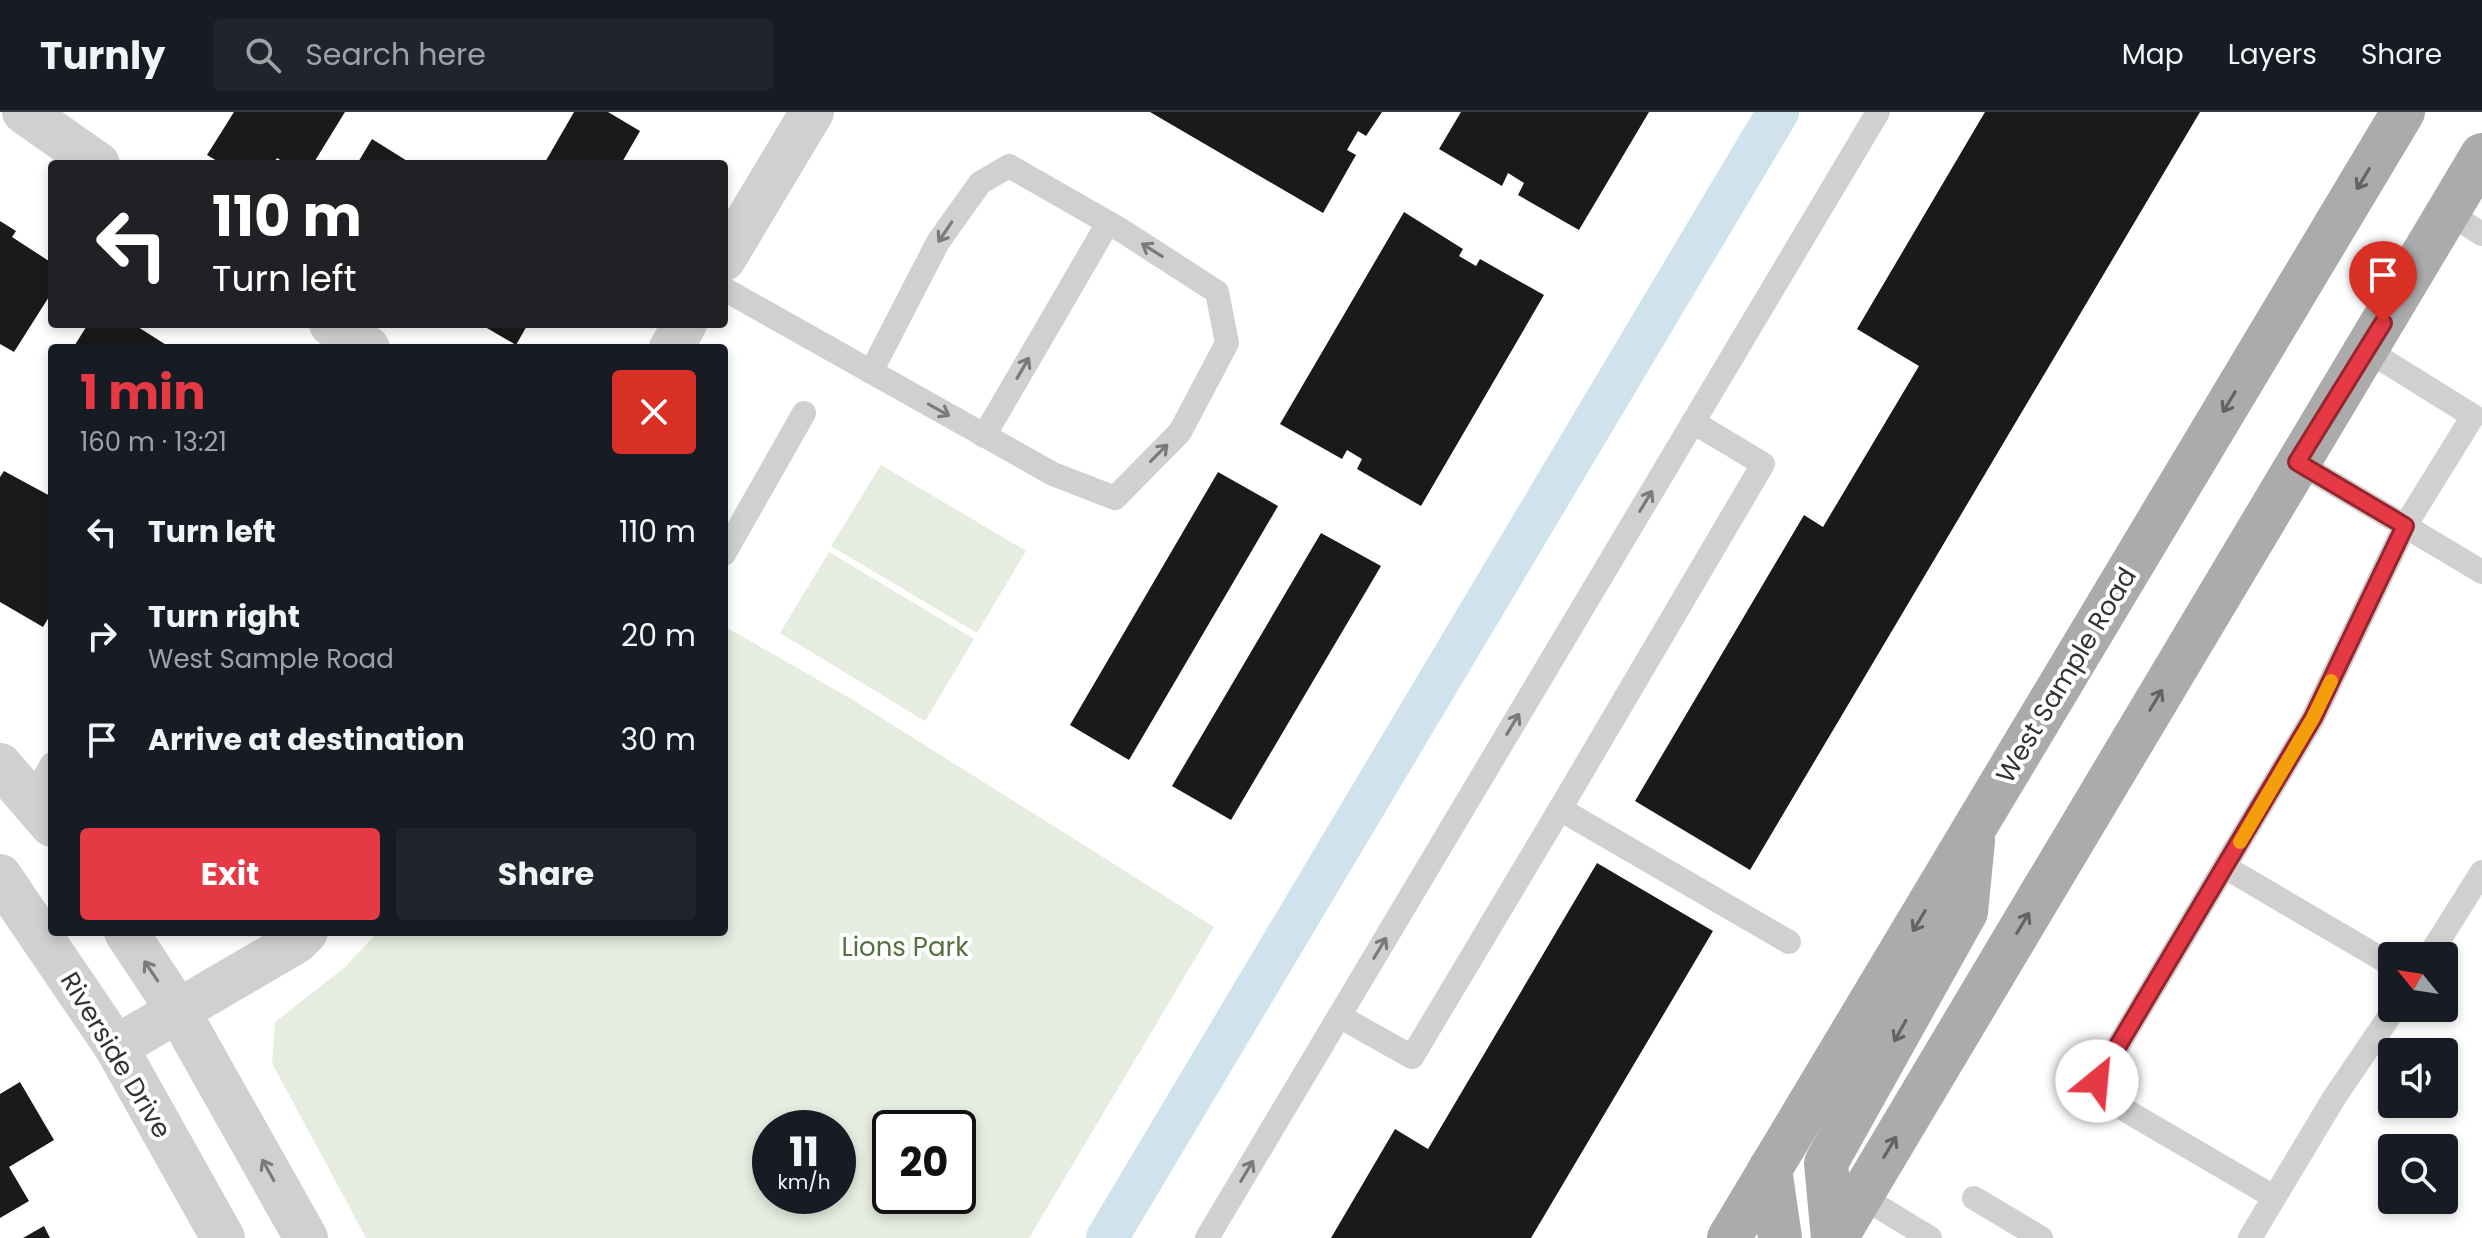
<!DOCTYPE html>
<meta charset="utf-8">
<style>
body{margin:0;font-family:Poppins,sans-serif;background:#20242c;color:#f1f3f6;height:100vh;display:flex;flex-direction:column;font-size:30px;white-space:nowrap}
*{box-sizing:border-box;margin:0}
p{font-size:26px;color:#9ea1a6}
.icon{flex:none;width:44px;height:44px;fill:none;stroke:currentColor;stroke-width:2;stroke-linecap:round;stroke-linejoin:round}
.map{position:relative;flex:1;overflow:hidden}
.side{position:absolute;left:48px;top:232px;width:680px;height:592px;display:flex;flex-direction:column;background:#171b24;border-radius:8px;box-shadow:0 4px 12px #0003}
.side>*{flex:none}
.top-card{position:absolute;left:48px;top:48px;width:680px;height:168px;border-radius:8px;box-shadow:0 4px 12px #0003;background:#202124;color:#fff;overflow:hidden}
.needle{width:52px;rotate:300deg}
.tools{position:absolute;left:2378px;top:830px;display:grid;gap:16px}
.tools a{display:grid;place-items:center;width:80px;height:80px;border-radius:8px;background:#171b24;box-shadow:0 4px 12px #0003;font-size:40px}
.speed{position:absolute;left:752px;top:998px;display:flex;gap:16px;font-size:40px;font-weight:700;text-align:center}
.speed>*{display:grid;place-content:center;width:104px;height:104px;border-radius:50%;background:#171b24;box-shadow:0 4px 12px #0003;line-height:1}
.speed small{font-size:20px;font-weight:400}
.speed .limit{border:4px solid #111;border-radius:12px;background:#fff;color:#111}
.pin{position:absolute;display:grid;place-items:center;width:68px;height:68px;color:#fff;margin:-82px -34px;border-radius:50% 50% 50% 0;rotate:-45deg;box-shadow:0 0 8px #0007}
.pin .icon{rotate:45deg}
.me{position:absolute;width:88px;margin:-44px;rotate:28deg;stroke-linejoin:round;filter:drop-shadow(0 0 6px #0008)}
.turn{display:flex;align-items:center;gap:28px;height:168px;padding:0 32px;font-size:36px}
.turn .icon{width:104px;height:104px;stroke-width:2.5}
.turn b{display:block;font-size:56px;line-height:68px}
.round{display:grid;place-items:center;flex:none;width:84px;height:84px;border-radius:8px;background:#20242c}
.head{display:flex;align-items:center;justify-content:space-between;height:136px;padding:0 32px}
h1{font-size:48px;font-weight:700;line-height:60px;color:#e63946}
.action{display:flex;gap:16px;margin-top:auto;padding:16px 32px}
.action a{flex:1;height:92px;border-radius:8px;background:#e63946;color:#fff;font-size:32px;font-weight:700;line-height:92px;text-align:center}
.action a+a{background:#20242c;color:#f1f3f6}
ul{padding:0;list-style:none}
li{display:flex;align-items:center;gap:24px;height:104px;padding:0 32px}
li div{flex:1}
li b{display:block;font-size:30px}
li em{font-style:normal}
header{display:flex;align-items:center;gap:48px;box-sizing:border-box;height:112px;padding:0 40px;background:#171b24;border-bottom:2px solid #363941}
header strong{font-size:38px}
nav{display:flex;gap:44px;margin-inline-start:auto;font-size:28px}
.search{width:560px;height:72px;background:#20242c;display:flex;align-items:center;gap:20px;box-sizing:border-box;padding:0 28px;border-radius:8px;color:#9ea1a6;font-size:30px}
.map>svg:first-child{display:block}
</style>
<header>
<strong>Turnly</strong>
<div class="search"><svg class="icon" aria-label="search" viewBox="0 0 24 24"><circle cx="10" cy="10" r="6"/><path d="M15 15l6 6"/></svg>Search here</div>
<nav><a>Map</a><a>Layers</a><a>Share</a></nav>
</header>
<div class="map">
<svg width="2482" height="1126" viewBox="0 0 2482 1126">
<rect width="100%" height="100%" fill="#fff"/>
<!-- green -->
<g fill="#e6ecdf" fill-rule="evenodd">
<path d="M881 353 1026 439 977 521 831 434Z"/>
<path d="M829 440 974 527 925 609 780 521Z"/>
<path d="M724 514 853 588 1214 815 1029 1126H366L272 951 275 910 344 856 378 820H724ZM838 1016V1084H770V1016ZM958 1016V1084H890V1016Z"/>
</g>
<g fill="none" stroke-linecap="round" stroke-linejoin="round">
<!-- canal -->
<path stroke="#cfe2ee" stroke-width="42" d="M1107 1126 1778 0"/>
</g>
<!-- building -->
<g fill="#1a1a1a">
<path d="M234 0H345L313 52H287L277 46 273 52H222L207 43Z"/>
<path d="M574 0H608L640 19 621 52H544Z"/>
<path d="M1150 0H1382L1366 24 1358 19 1347 38 1356 43 1323 101Z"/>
<path d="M1461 0H1649L1579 118 1518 83 1524 71 1508 61 1502 74 1439 37Z"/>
<path d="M1985 0H2200L1750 758 1635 689 1804 403 1823 415 1919 254 1857 217Z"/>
<path d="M372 27 412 52H357Z"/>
<path d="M1404 100 1463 137 1459 144 1476 154 1480 147 1544 183 1421 394 1357 357 1362 347 1347 338 1342 347 1280 312Z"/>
<path d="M0 109 16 119 12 125 52 151V180L14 240 0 232Z"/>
<path d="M88 212H139L138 215 171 236H73Z"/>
<path d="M480 212H528L516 233Z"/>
<path d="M4 359 52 385V500L43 515 0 490V365Z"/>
<path d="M1218 360 1278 394 1129 648 1070 613Z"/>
<path d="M1321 421 1381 454 1231 708 1172 674Z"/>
<path d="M1597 751 1713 819 1531 1126H1331L1395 1017 1428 1037Z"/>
<path d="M20 970 54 1028 9 1055 29 1089 0 1106V982Z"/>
<path d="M44 1114 50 1126H23Z"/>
</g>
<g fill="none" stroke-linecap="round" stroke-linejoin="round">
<!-- service -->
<g stroke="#d0d0d0" stroke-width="24">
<path d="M2447 100 2482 122"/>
<path d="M724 177 1053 362 1115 386 1180 320 1227 231 1217 180 1121 118 1009 54 980 71 938 130 871 260"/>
<path d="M2367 238 2473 304 2405 414 2482 460"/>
<path d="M1693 310 1763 352 1560 697 1789 830"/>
<path d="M984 324 1108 111"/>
<path d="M724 442 804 301"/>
<path d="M31 689 52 652"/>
<path d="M2225 755 2392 853"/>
<path d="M2429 844 2482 760"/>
<path d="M1339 904 1412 945 1560 697"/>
<path d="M1861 1084 1930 1126"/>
<path d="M2274 1085 2101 984 2097 969 2313 606 2405 414 2297 350"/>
<path d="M1974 1086 2041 1126"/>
<path d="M1207 1126 1878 0"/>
<path d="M2250 1126 2334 986 2395 896"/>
</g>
<!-- minor -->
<g stroke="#d0d0d0" stroke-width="44">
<path d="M24 0 98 52"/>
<path d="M724 147 812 0"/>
<path d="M331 212 368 236"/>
<path d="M671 236 685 212"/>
<path d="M116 935 296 830 306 820"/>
</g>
<!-- tertiary -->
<g stroke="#d0d0d0" stroke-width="44">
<path d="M0 653 52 713"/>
<path d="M0 764 116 935 223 1126"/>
<path d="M126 820 177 897 306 1126"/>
</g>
<!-- primary -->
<g stroke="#ababab" stroke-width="44">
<path d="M1770 1057 1780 1126"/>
<path d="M1729 1126 2403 0"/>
<path d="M1833 1126 1826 1051 1966 800 1973 729"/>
<path d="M1836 1126 2482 43"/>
</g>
</g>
<!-- one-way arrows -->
<defs><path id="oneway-shaft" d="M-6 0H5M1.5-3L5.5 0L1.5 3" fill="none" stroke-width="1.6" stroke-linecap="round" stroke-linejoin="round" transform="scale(2)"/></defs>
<g stroke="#636363">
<use href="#oneway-shaft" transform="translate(2363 67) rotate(121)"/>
<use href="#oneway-shaft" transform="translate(2229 290) rotate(121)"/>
<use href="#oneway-shaft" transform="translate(2156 588) rotate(-59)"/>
<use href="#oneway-shaft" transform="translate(1919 809) rotate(121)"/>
<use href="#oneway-shaft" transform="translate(2023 811) rotate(-59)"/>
<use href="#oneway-shaft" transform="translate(1900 919) rotate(119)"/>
<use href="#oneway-shaft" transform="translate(1890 1035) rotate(-59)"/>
</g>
<g stroke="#7a7a7a">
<use href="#oneway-shaft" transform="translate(945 120) rotate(124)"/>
<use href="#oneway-shaft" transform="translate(1152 138) rotate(-148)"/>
<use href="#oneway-shaft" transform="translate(1023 256) rotate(-60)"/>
<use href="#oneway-shaft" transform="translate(939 298) rotate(29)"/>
<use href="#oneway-shaft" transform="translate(1159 341) rotate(-45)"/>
<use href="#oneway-shaft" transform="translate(1646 389) rotate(-59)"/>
<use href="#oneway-shaft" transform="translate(1513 612) rotate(-59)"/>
<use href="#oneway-shaft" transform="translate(1380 836) rotate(-59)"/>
<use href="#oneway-shaft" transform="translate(151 859) rotate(-124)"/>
<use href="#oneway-shaft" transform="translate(268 1058) rotate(-119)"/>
<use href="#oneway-shaft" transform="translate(1247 1059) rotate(-59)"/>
</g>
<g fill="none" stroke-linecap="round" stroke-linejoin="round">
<defs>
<path id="route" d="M2097 969 2313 606 2405 414 2297 350 2383 211"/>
</defs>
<!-- route casing -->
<use href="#route" stroke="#96252e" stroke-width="20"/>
<!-- route -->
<use href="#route" stroke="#e63946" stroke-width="14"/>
<!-- slow -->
<path stroke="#f59e0b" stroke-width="14" d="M2240 730 2313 606 2331 569"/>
</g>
<g text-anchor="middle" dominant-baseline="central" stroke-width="8" stroke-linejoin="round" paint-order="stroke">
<!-- street labels -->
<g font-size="26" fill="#333" stroke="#fff">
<text transform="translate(2066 563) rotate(-59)">West Sample Road</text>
<text transform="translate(116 943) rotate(59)">Riverside Drive</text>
</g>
<!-- park labels -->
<g font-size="26" fill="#56703f" stroke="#fff">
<text x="905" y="835">Lions Park</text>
</g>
</g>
</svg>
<div class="tools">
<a><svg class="needle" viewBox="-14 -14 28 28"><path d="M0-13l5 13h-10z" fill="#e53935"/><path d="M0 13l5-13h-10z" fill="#9ea1a6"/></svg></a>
<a><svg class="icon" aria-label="sound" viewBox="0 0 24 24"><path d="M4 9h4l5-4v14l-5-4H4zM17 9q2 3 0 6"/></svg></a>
<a><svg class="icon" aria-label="search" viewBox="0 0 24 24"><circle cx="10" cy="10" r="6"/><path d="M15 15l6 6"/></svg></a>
</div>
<div class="speed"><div>11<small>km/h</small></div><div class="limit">20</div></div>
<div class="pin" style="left:2383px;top:211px;background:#d93025"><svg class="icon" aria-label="arrive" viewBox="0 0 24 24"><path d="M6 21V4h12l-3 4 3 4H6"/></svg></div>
<svg class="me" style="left:2097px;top:969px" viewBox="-20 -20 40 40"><circle r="19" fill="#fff"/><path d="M0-13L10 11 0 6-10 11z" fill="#e63946"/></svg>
<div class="top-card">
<div class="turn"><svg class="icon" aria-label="left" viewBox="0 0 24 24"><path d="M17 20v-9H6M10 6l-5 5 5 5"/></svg><div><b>110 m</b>Turn left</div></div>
</div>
<section class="side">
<div class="head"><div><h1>1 min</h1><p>160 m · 13:21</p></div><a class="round" style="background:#d93025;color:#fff"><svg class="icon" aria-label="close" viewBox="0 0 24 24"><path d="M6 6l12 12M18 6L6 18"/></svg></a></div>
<ul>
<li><svg class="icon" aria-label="left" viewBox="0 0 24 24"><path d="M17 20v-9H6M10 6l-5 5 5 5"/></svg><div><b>Turn left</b></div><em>110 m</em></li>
<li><svg class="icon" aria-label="right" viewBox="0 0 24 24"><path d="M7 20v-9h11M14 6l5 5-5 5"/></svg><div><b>Turn right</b><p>West Sample Road</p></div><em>20 m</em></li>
<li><svg class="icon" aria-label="arrive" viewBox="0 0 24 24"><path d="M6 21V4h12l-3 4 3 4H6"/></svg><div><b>Arrive at destination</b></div><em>30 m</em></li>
</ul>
<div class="action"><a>Exit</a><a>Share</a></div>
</section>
</div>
